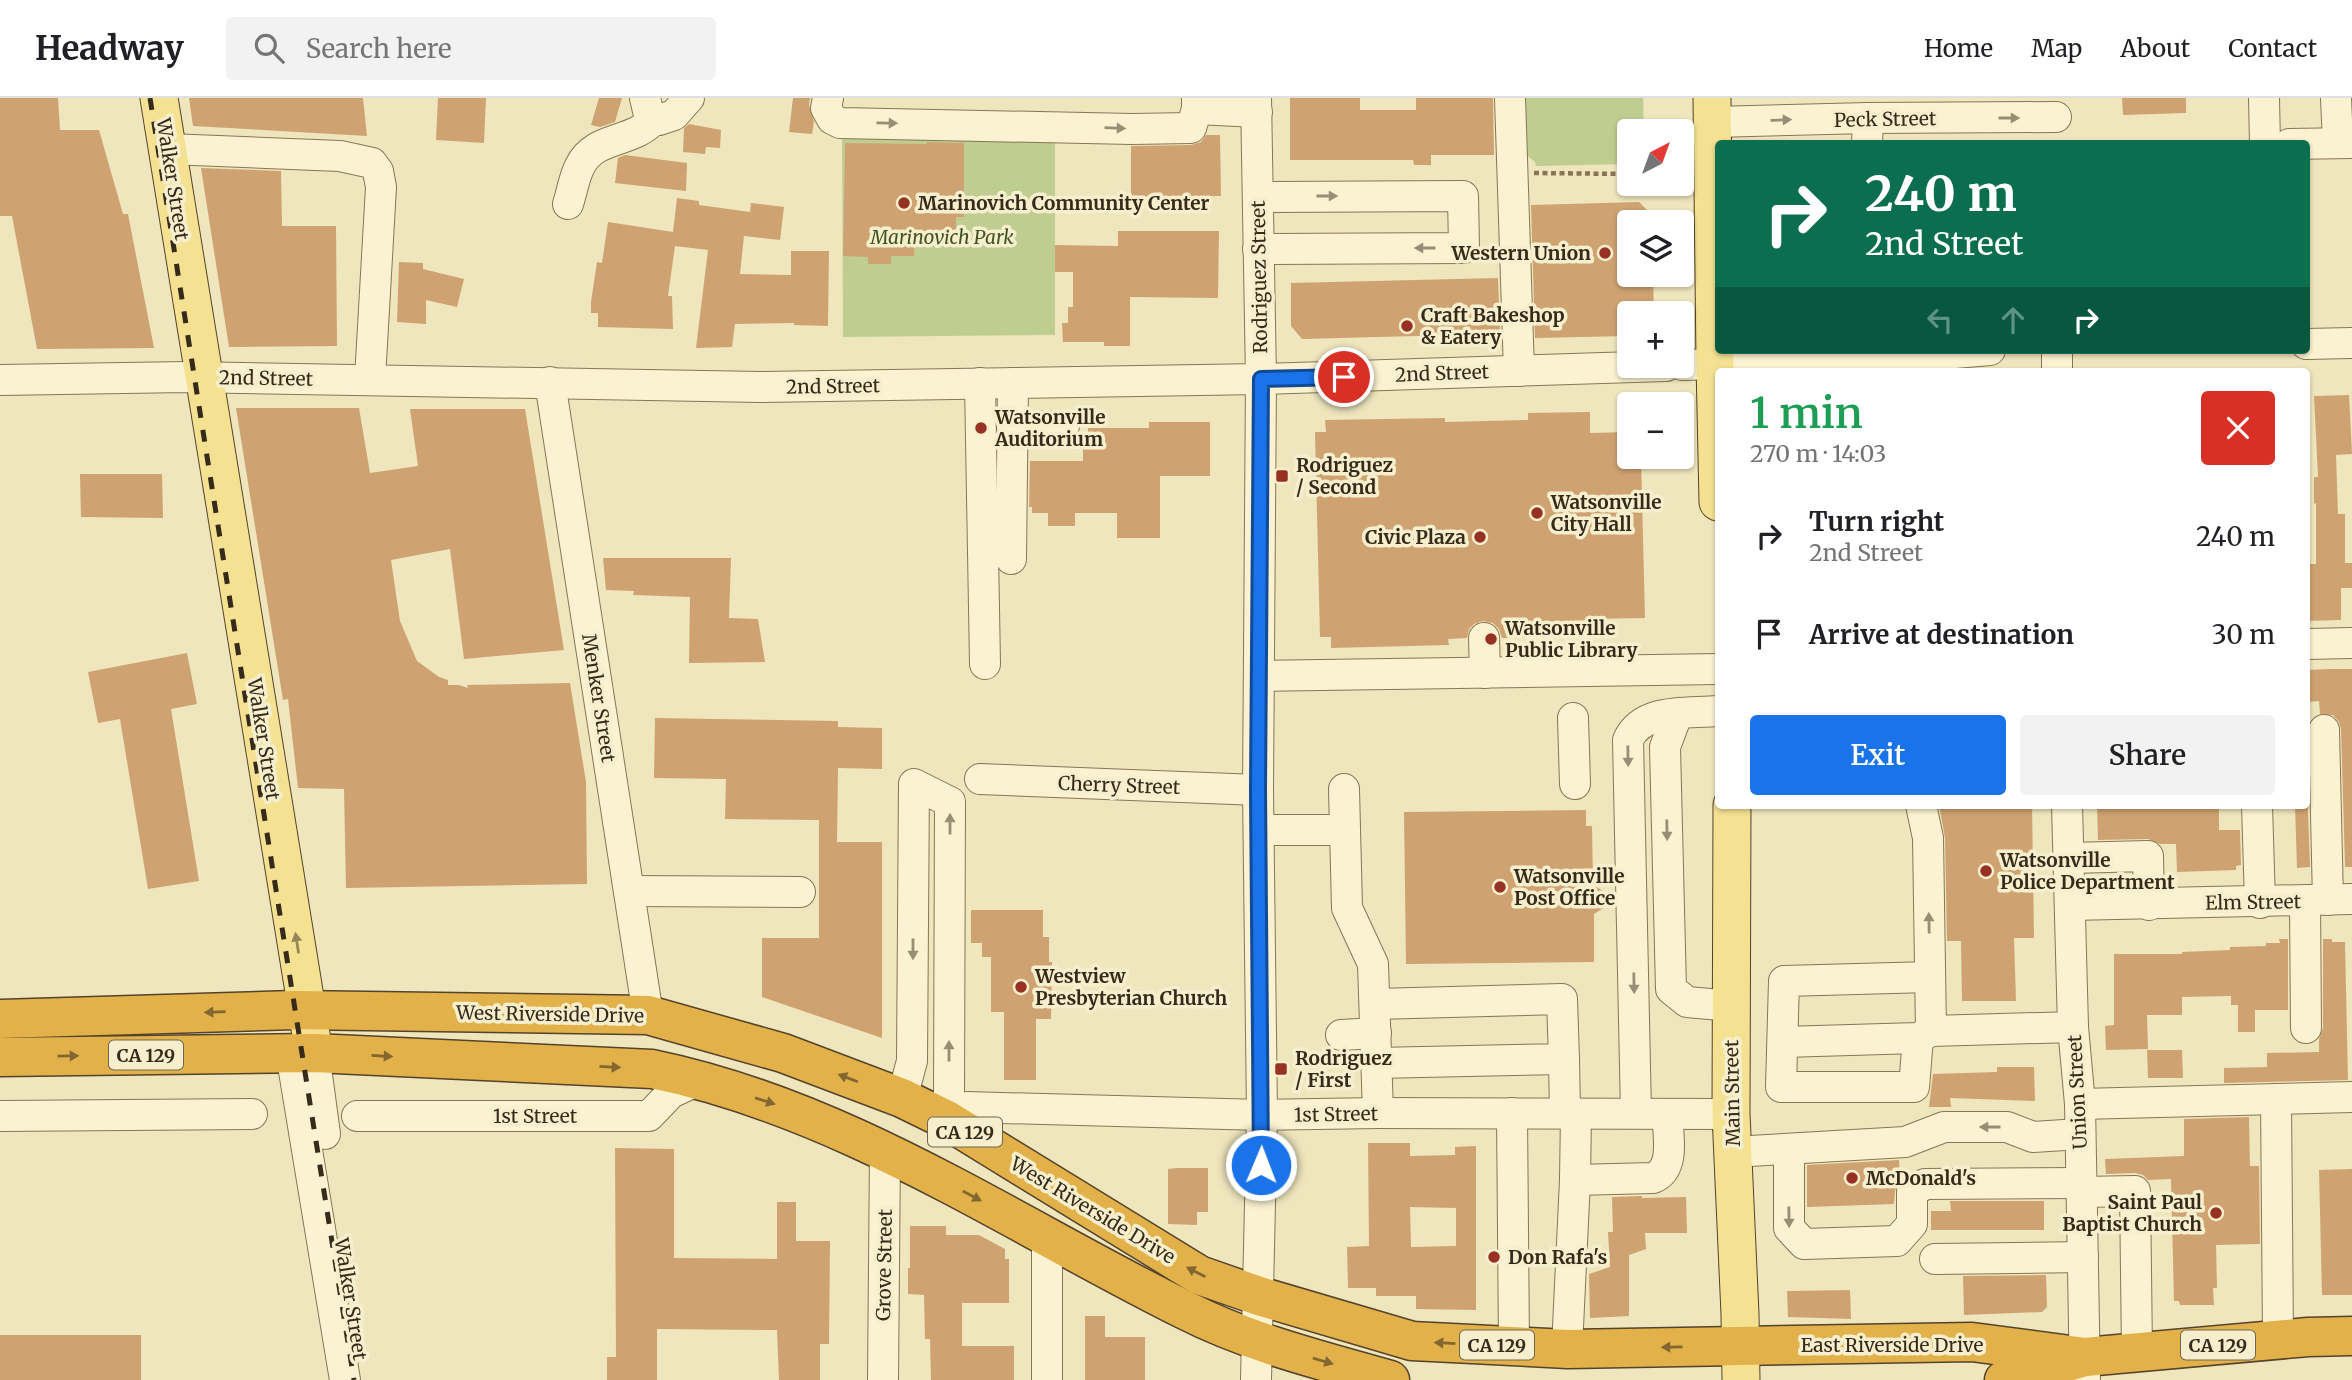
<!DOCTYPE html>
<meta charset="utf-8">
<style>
body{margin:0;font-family:Merriweather,serif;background:#f2f2f2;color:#202124;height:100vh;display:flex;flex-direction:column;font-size:26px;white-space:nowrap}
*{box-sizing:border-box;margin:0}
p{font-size:23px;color:#757577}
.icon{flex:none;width:38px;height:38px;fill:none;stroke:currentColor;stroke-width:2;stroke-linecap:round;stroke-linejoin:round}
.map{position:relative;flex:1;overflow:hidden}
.side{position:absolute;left:1715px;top:270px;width:595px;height:441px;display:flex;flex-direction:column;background:#fff;border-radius:7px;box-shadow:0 2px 5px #0004}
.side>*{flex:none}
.hud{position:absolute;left:1715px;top:42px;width:595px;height:214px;border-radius:7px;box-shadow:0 2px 5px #0004;background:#0b6e4f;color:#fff;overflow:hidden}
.needle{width:46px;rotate:41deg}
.fabs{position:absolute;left:1617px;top:21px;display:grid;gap:14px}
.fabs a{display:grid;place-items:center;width:77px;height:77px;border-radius:7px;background:#fff;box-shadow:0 2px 5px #0004;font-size:35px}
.pin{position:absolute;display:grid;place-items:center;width:60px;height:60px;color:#fff;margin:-30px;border:4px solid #fff;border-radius:50%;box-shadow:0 2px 7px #0007}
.me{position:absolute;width:77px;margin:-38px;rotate:1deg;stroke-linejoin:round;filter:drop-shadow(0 0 5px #0008)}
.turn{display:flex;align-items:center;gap:24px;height:147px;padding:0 35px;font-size:32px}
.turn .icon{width:91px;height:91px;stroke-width:2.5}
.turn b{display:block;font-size:49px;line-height:60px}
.lanes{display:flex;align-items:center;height:66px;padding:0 35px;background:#0003;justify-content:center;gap:35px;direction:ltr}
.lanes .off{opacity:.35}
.round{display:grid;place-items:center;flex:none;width:74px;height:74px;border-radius:7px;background:#f2f2f2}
.headline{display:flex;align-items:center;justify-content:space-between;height:119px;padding:0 35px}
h1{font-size:42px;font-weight:600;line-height:52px;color:#1e9e55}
.button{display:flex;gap:14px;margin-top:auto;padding:14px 35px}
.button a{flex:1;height:80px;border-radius:7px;background:#1a73e8;color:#fff;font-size:28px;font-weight:600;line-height:80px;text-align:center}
.button a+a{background:#f2f2f2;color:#202124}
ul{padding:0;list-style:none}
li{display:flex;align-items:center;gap:21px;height:98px;padding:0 35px}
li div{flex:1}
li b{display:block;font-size:26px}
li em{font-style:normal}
header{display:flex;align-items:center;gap:42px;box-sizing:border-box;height:98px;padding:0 35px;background:#fff;border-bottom:2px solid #e0e0e0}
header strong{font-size:33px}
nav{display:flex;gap:38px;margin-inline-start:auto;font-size:24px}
.search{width:490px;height:63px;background:#f2f2f2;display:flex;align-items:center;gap:18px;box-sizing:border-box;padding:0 24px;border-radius:7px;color:#757577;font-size:26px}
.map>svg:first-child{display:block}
</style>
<header>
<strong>Headway</strong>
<div class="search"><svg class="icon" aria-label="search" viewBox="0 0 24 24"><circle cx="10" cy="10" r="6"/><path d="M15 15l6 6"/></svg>Search here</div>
<nav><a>Home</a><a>Map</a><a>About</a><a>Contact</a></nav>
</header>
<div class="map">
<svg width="2352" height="1282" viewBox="0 0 2352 1282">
<rect width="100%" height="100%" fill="#efe6bd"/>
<!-- park -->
<g fill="#bfcd91">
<path d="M1524 0H1643L1644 33H1629V66L1536 68 1535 64 1525 56Z"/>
<path d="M842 34 1055 45V237L843 239Z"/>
</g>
<!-- building -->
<g fill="#cea371" fill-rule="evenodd">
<path d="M0 0H58L60 32H99L123 116H128L154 250 37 251 12 118H0Z"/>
<path d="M189 0H363L367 38 193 28Z"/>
<path d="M438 0H486L484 45 436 42Z"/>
<path d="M599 0H622L615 24 600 29 591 27Z"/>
<path d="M793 0H810L809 7 814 24 812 36 789 34Z"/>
<path d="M1290 0H1360V12H1416V0H1493L1494 57H1431V67H1414L1413 62H1290Z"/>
<path d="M2122 0H2186V15L2123 17Z"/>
<path d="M689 26 721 32 720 50 706 49 705 56 683 54 684 30Z"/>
<path d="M1206 37H1220L1221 98 1131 99V48L1191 47 1201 44Z"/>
<path d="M927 44 964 45V119H956V139L914 138V158H891V166H868V159L843 158 845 45 927 46Z"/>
<path d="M625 57 687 65 686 93 615 85 618 60Z"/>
<path d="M201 70 281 73 282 128H336L337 248 229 249Z"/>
<path d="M677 100 699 103V107L750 114 751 105 784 109 780 142 744 138 740 176 791 177V153H829L828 228 794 227V225L735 226 732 249 696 250 708 152 675 148 668 198H672L673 231 598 229V215H591V204L597 164 602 165 608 124 673 134Z"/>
<path d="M1639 104 1659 124H1629V177H1653L1654 215H1629V238L1535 240 1531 107Z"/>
<path d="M1118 133H1219L1218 200 1130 199V248H1104V244H1063L1062 225H1068V209H1073V174H1055V147L1118 148Z"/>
<path d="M399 164 423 165V171L464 181 457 209 426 202V226L397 224Z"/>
<path d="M1498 180 1500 232 1493 236 1302 241 1291 228V185Z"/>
<path d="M2349 297 2352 356 2336 357 2338 416H2345V465H2352V490H2341V522L2306 523V466H2316V405L2314 406V379H2318L2314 298Z"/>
<path d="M236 310H359L370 375 418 368 410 311H525L564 552 464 561 450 451 391 462 400 523 417 563 439 579 448 582V587H459L468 590 467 587 570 585 586 684 587 786 346 790 344 691 298 690 288 601 283 602Z"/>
<path d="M1590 314V335L1629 334V359H1641L1645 520 1593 521 1594 538 1502 540 1499 531 1493 525 1483 523 1474 526 1469 531 1467 540 1448 541 1449 547 1331 550V539H1320L1315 334H1326L1325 322 1445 320V324L1528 322V315Z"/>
<path d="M1149 324H1210V378H1160V440H1117V415H1075V428H1048V415H1032V409H1029L1030 363H1083V338L1088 337V330H1149Z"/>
<path d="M80 376H162L163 420 81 419Z"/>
<path d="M603 460H731L729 520 758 521 765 564 689 565 690 499 633 497 634 493 606 492Z"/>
<path d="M187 555 197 606 171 611 199 783 148 791 120 621 98 625 88 574Z"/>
<path d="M2330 571H2352V769H2345L2341 631 2339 624 2333 617 2320 616 2319 603 2306 604V572Z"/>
<path d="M655 620 838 623V629L882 630V671L838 670 837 744H882V940L762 899V840H819V722L725 721 726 681 654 680Z"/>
<path d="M2306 657 2310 769 2297 770 2295 707H2306Z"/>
<path d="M1939 707H2032L2034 840H2014L2016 903H1962L1961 843H1947L1945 740Z"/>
<path d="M2097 707H2219V732H2240L2241 767 2236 768V772L2177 774 2176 746H2160L2148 741 2098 742Z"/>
<path d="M1586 712V728H1592L1593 787 1605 794 1607 801 1605 809 1594 816V864L1406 866 1404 714Z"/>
<path d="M971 812H1043V839H1049V864H1052L1051 921H1036V982H1004V914H991V859H982V845H971Z"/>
<path d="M2279 841H2288V912H2255V934H2238V907H2231V898L2182 899V917H2147L2148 951 2106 952 2105 928 2114 927V856H2182V854L2230 852V849L2266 848V845H2280Z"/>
<path d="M2323 841H2332V844H2345L2348 982 2224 985V970L2267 969V955L2319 954V941L2323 930Z"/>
<path d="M2147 952H2182L2183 980H2148Z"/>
<path d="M1997 969H2034L2035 1003 1950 1000 1951 1009H1929L1933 976 1997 974Z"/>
<path d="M2249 1019 2250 1068H2259L2260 1146 2216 1147 2217 1190H2213L2214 1207H2180L2179 1203H2174L2171 1081 2148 1082 2143 1077 2135 1075 2106 1076 2105 1061 2184 1058V1021Z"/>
<path d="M1368 1045H1410V1058L1455 1057V1049L1476 1048V1212L1416 1211V1198H1376V1190H1348L1347 1149 1369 1148ZM1410 1109 1456 1110V1148L1411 1149Z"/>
<path d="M615 1050 674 1051V1160L777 1161V1104H796V1143H830L829 1246H820V1282H779L777 1232 657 1231V1282H607V1259H616Z"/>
<path d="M1899 1062 1900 1082 1895 1093 1894 1106 1807 1109V1067Z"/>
<path d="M1177 1070H1208V1114H1197V1127L1168 1126V1071Z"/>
<path d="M2352 1071V1197H2322L2319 1072Z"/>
<path d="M1642 1098V1100L1686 1099 1687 1135H1645L1646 1151 1629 1157V1218L1590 1220 1589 1176 1610 1169 1608 1134H1613L1612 1099Z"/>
<path d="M1950 1103H2044V1132H1931V1113H1951Z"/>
<path d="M910 1128H946V1137H979L1005 1151V1161H1009V1205H962V1248H1014V1282H931L930 1241H925L924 1197 908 1196V1170H910Z"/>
<path d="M2046 1177 2047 1209 2042 1214 1964 1217 1963 1178Z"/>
<path d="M1850 1192 1851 1221 1788 1219 1787 1193Z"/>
<path d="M1085 1218H1105V1239H1145V1282H1085Z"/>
<rect x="0" y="1237" width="141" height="45"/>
</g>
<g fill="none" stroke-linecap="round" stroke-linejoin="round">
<defs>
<g id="minor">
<path d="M645 0 649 17 659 22 674 17 689 0"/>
<path d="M828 0 826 10 832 21 840 25 1132 31 1191 30 1197 11V0"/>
<path d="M1510 0 1519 273"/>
<path d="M2264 0 2265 46"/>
<path d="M2336 0 2338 45"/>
<path d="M1197 11 1257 14"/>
<path d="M1713 24 1868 20 2056 19"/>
<path d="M1867 46 1868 20"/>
<path d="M2289 46 2352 45"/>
<path d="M168 51 340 58 372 65 378 73 381 89 370 281"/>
<path d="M1258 99 1463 98 1464 150 1258 151"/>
<path d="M568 106C572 94 574 79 580 68 595 37 633 46 654 21"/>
<path d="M2306 246 2352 245"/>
<path d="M2057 252V273"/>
<path d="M1682 267 1871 262 1990 252"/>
<path d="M0 282 186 279 760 289 1261 281 1666 268"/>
<path d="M550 284 648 917"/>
<path d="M980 285 985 566"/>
<path d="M1012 328H1064"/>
<path d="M1011 461 1013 285"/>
<path d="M1484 540 1485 575"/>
<path d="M2306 546 2352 545"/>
<path d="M1259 578 1718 571"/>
<path d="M1677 617 1665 649 1671 891 1687 904 1732 908"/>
<path d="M1573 620 1575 686"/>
<path d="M2324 632 2328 802"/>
<path d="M980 681 1258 692"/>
<path d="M1344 691 1347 810 1373 866 1378 1015"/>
<path d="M1921 707 1928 740 1931 933 2073 929"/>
<path d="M2067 707 2073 929 2080 1006 2085 1282"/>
<path d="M2257 707 2260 805"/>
<path d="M1259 732H1344"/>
<path d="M2069 760 2148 758 2149 807"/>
<path d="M629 793 800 794"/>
<path d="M2305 803 2306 930"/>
<path d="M2070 807 2352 801"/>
<path d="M1375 906 1562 901 1564 961 1376 965"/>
<path d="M1341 937 1376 935"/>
<path d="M1918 940 1914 989H1781L1784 883 1930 879"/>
<path d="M1783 944 1918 940 1931 933"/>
<path d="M291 955 345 1282"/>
<path d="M314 955 325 1036"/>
<path d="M1564 961 1565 1015"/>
<path d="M902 1000 912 963 914 686 950 704 949 994 945 1021"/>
<path d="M2276 1001 2278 1241"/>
<path d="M2080 1006 2352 999"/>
<path d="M1512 1015 1514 1248"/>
<path d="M1636 1015 1628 642C1643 609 1688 616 1718 613"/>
<path d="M0 1018 252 1016"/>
<path d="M357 1018H649L671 995 701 981"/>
<path d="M945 1021 967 1009 1262 1017 1378 1015 1731 1016"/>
<path d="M1789 1051V1130L1804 1146 1897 1143 1912 1126V1094L1925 1086 2081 1085"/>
<path d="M1733 1054 1905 1044 1944 1029H2007L2033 1039 2080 1036"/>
<path d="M1575 1082 1653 1080C1676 1071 1668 1036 1667 1016"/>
<path d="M2082 1094 2135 1093 2137 1254"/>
<path d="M1047 1138V1282"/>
<path d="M1935 1161 2083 1159"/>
<path d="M1567 1250 1575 1082 1576 1015"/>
<path d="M883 1282 885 1052"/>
<path d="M1256 1282 1262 1017 1258 692 1261 281 1256 0"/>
</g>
<g id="major">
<path d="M159 0 314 955"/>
<path d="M1712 0 1715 266 1718 404"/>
<path d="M1732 707 1731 1016 1740 1216 1741 1282"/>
</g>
<g id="highway">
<path d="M0 921 295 912 648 917 783 955 902 1000 945 1021 1199 1177 1259 1198 1412 1243 1568 1251 1972 1244 2085 1259"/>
<path d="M0 959 314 955 652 971C846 1011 1010 1125 1185 1212 1250 1245 1320 1262 1390 1282"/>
<path d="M2004 1282 2085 1259 2308 1239 2352 1238"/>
</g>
</defs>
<!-- minor casing -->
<use href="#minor" stroke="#877656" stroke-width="32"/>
<!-- major casing -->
<use href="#major" stroke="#54432b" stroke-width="39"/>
<!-- highway casing -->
<use href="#highway" stroke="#54432b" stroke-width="41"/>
<!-- path -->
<path stroke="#877656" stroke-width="4.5" stroke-dasharray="5 3.5" stroke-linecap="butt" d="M1534 75 1629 76"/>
<!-- minor -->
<use href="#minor" stroke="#faf2d0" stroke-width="30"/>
<!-- major -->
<use href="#major" stroke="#f4e192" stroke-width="37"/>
<!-- highway -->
<use href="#highway" stroke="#e2b149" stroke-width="38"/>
<!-- rail -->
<path stroke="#362b1b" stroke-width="5" stroke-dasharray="12 12" stroke-linecap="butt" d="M150 0 354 1282"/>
</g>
<!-- one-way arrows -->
<defs><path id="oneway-solid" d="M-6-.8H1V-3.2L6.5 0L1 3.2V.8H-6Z" transform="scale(1.75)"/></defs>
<g fill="#988e76">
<use href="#oneway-solid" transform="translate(2009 20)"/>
<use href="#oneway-solid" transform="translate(1781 22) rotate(-2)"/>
<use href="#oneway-solid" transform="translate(887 25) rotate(1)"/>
<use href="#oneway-solid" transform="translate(1115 30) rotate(2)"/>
<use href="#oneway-solid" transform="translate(1327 98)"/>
<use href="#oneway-solid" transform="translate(1425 150) rotate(180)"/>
<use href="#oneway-solid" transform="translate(1628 658) rotate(89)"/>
<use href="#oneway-solid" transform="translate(950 726) rotate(-90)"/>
<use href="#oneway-solid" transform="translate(1667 732) rotate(89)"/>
<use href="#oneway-solid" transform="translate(1929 825) rotate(-91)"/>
<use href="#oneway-solid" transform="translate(913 851) rotate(90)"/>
<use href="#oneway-solid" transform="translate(1634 885) rotate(89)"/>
<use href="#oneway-solid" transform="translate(949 953) rotate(-90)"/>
<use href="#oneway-solid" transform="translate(1990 1029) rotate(180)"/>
<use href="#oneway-solid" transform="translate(1789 1119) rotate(89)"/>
</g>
<use fill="#958656" href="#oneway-solid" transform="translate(297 845) rotate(-99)"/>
<g fill="#836730">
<use href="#oneway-solid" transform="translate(215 914) rotate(178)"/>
<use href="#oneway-solid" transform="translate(68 958) rotate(-1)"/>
<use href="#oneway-solid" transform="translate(382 958) rotate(3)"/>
<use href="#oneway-solid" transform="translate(610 969) rotate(3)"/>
<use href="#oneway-solid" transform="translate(848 980) rotate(-159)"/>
<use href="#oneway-solid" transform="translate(765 1003) rotate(18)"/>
<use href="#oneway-solid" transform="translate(972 1098) rotate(28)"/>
<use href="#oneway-solid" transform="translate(1196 1174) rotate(-153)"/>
<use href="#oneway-solid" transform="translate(1445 1245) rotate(-177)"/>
<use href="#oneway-solid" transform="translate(1672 1249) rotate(179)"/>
<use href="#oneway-solid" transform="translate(1323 1263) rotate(16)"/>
</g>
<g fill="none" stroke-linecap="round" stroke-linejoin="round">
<defs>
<path id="route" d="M1261 1067 1258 692 1261 281 1344 279"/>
</defs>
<!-- route casing -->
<use href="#route" stroke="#114b97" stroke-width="18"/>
<!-- route -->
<use href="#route" stroke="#1a73e8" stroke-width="12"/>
</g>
<!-- markers -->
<g fill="#973124" stroke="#f6efcd" stroke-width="2.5">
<circle cx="904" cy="105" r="7"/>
<circle cx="1605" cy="155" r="7"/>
<circle cx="1407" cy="228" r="7"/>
<circle cx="981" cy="330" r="7"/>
<rect x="1275" y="371" width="14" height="14" rx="3.5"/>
<circle cx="1537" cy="415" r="7"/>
<circle cx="1480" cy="439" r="7"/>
<circle cx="1491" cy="541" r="7"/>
<circle cx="1986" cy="773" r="7"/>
<circle cx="1500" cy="789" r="7"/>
<circle cx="1021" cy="889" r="7"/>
<rect x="1274" y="964" width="14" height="14" rx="3.5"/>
<circle cx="1852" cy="1080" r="7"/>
<circle cx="2216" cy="1115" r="7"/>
<circle cx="1494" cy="1159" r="7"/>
</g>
<g text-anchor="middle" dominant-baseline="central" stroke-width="7" stroke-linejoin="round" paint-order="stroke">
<!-- shield labels -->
<g fill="#f6efcd" stroke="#706650" stroke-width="2">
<rect x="109" y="942.5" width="74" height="29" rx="5"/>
<rect x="928" y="1019.5" width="74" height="29" rx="5"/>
<rect x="1460" y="1232.5" width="74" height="29" rx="5"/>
<rect x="2181" y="1232.5" width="74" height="29" rx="5"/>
</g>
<g font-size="18" font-weight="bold" fill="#362b1b">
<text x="146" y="957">CA 129</text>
<text x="965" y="1034">CA 129</text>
<text x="1497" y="1247">CA 129</text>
<text x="2218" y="1247">CA 129</text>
</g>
<!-- street labels -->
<g font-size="19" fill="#362b1b" stroke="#f6efcd">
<text transform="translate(1885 21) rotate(-1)">Peck Street</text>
<text transform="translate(173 81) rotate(81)">Walker Street</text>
<text transform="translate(1259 179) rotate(-91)">Rodriguez Street</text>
<text transform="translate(1442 275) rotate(-2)">2nd Street</text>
<text transform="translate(266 280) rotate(1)">2nd Street</text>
<text transform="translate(833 288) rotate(-1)">2nd Street</text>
<text transform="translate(599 600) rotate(81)">Menker Street</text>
<text transform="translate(264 641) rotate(81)">Walker Street</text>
<text transform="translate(1119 687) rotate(2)">Cherry Street</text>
<text transform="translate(2253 804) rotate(-1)">Elm Street</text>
<text transform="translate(550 916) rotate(1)">West Riverside Drive</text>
<text transform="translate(2077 994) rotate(-93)">Union Street</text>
<text transform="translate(1732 995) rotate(-91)">Main Street</text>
<text transform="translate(1336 1016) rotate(-1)">1st Street</text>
<text x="535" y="1018">1st Street</text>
<text transform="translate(1093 1112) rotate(31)">West Riverside Drive</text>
<text transform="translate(884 1167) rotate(-89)">Grove Street</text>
<text transform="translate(351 1201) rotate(81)">Walker Street</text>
<text x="1892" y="1247">East Riverside Drive</text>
</g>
<!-- poi labels -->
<g font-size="19" font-weight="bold" fill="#362b1b" stroke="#f6efcd" text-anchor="start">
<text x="918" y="105">Marinovich Community Center</text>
<text x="1591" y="155" text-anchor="end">Western Union</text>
<text x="1421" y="217">Craft Bakeshop<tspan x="1421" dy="22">&amp; Eatery</tspan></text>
<text x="995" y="319">Watsonville<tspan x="995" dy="22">Auditorium</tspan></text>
<text x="1296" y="367">Rodriguez<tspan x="1296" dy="22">/ Second</tspan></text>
<text x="1551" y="404">Watsonville<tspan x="1551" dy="22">City Hall</tspan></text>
<text x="1466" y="439" text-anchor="end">Civic Plaza</text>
<text x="1505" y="530">Watsonville<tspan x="1505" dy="22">Public Library</tspan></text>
<text x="2000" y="762">Watsonville<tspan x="2000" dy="22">Police Department</tspan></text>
<text x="1514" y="778">Watsonville<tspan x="1514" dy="22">Post Office</tspan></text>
<text x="1035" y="878">Westview<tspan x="1035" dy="22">Presbyterian Church</tspan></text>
<text x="1295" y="960">Rodriguez<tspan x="1295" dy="22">/ First</tspan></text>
<text x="1866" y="1080">McDonald's</text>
<text x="2202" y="1104" text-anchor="end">Saint Paul<tspan x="2202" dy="22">Baptist Church</tspan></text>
<text x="1508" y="1159">Don Rafa's</text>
</g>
<!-- park labels -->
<g font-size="19" font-style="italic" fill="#405321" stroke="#f6efcd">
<text x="942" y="139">Marinovich Park</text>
</g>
</g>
</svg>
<div class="fabs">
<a><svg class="needle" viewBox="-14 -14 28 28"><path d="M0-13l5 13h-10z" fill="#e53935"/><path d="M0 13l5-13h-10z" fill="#757577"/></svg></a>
<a><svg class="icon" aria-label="layers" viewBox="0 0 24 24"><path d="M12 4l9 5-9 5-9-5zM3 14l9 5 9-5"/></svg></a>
<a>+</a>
<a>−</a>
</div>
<div class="pin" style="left:1344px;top:279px;background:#d93025"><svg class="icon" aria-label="arrive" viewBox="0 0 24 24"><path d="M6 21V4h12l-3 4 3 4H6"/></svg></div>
<svg class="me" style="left:1261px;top:1067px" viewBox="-20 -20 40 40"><circle r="17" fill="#1a73e8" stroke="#fff" stroke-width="3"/><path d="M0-11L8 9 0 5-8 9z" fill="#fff"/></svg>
<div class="hud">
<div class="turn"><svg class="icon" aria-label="right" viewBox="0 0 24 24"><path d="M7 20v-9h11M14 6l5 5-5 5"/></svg><div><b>240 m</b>2nd Street</div></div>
<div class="lanes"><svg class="icon off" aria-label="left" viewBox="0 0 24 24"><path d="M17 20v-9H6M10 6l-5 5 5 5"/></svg><svg class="icon off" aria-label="ahead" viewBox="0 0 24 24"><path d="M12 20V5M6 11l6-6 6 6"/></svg><svg class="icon" aria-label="right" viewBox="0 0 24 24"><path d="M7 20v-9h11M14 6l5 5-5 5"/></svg></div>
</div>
<section class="side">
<div class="headline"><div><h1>1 min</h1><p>270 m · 14:03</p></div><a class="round" style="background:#d93025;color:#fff"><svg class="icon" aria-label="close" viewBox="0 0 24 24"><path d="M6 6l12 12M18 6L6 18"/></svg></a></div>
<ul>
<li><svg class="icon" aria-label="right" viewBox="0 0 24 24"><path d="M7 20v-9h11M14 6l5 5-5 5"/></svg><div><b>Turn right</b><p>2nd Street</p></div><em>240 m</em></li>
<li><svg class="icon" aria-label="arrive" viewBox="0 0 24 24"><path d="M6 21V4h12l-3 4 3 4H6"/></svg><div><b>Arrive at destination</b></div><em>30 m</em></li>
</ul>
<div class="button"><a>Exit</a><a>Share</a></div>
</section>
</div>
